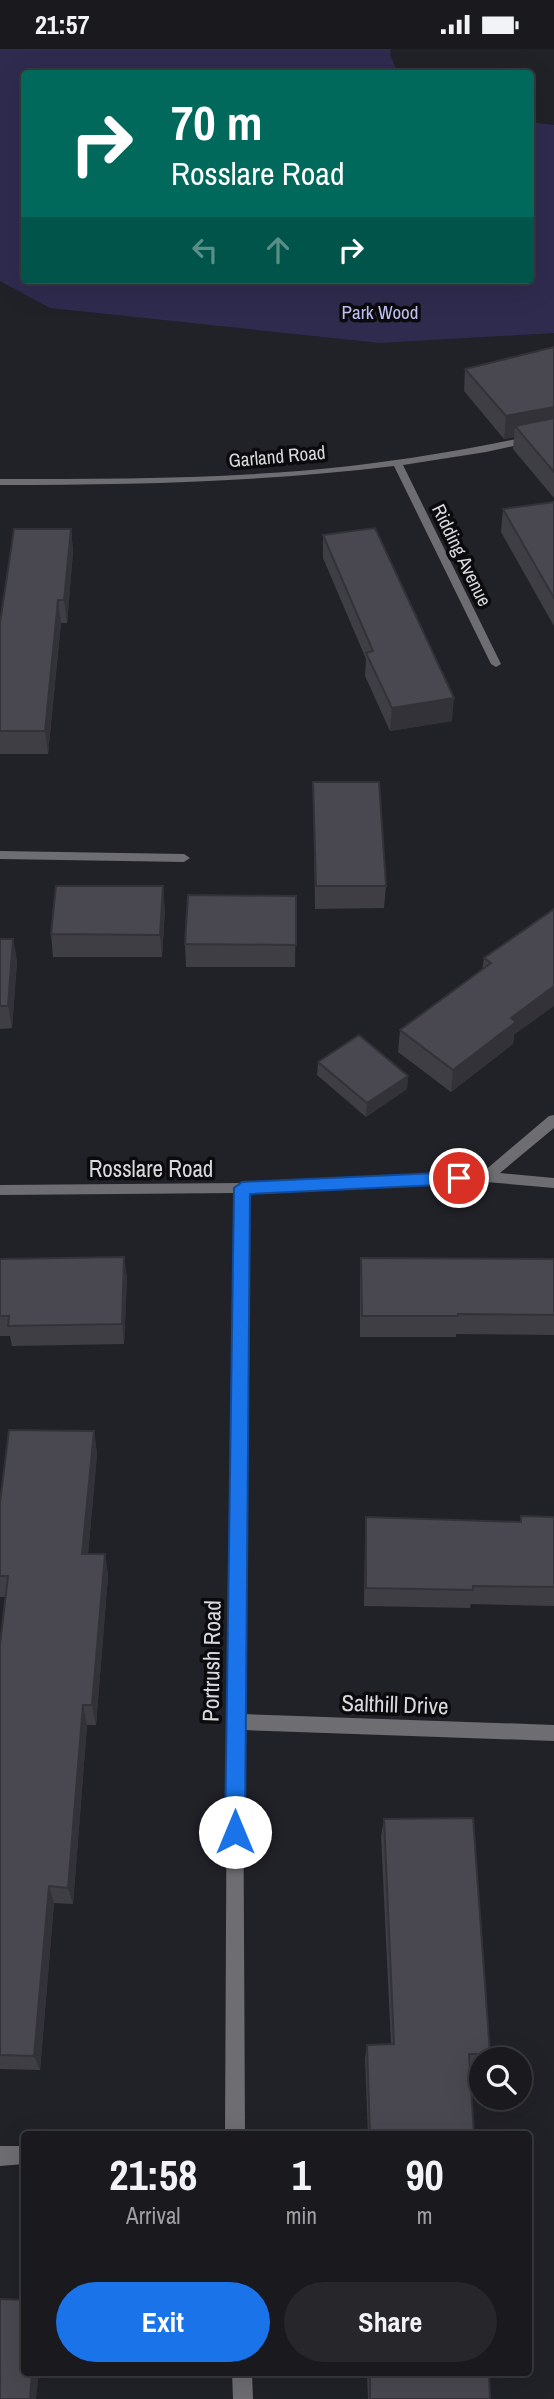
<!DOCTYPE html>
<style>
body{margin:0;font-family:"Archivo Narrow",sans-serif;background:#26262b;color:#f1f3f6;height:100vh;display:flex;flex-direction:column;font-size:26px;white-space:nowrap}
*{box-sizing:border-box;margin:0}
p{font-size:23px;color:#9fa0a4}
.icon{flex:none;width:38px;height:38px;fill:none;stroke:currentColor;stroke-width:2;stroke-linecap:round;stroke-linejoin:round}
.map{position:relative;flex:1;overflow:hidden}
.drawer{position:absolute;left:21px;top:2082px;width:511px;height:245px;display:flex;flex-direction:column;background:#19191e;border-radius:7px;box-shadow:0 7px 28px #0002,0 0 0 2px #37383c}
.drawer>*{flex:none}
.banner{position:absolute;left:21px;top:21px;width:513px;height:214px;border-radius:7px;box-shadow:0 7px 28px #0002,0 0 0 2px #37383c;background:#00695c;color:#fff;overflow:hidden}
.fabs{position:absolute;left:469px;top:1998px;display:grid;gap:14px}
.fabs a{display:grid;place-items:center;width:63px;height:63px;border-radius:50%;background:#19191e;box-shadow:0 7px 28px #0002,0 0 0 2px #37383c;font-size:35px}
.pin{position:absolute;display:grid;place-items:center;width:60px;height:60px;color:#fff;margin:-30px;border:4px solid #fff;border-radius:50%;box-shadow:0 2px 7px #0007}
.me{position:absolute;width:77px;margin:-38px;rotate:0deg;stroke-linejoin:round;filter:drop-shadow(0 0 5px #0008)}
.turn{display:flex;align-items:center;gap:24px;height:147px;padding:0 35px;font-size:32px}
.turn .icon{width:91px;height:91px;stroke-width:2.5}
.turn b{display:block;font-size:49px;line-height:60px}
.lanes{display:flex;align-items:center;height:66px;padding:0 35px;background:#0003;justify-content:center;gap:35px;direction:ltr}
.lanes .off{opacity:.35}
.eta{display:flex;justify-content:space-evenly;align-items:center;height:119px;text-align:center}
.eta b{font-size:42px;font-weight:800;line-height:49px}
.action{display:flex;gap:14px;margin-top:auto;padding:14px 35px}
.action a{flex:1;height:80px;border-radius:42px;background:#1a73e8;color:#fff;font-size:28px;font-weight:800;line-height:80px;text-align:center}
.action a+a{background:#26262b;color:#f1f3f6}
.status{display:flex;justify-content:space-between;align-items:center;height:49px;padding:0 35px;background:#19191e;direction:ltr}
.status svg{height:19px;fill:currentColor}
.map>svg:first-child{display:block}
</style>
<div class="status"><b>21:57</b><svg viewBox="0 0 49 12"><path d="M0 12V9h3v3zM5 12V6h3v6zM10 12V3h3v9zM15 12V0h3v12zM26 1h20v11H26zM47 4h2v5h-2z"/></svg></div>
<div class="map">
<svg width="554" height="2350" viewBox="0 0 554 2350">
<rect width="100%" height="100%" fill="#212128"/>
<!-- green -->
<path fill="#2e2b4f" d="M0 0H391L390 6 398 24H24V231H530V73L554 76V284L380 294 50 259 0 232Z"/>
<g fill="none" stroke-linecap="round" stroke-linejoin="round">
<!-- street -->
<g fill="#6e6d71" fill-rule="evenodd">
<path d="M554 382V388L486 403 403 416 501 615 496 618 491 615 394 417C263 433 132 436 0 436V430C117 430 234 430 350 417 419 409 486 397 554 382Z"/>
<path d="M0 802 184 805 190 809 184 813 0 810Z"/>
<path d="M554 1066V1079L500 1124 554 1129V1139L486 1133 249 1144 243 1665 554 1676V1692L243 1681 245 2086H225L227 1673 235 1144 0 1146V1136L242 1134 483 1123 549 1067Z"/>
<path d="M0 2097H24V2115L0 2117Z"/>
<path d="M232 2324H252L253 2350H233Z"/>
</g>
</g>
<!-- wall -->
<g fill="#3f3e45">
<path d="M554 298V449L513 400 514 388 504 390 464 342 465 320Z"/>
<path d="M554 453V577L501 483 503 460Z"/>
<path d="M71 480 73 503 67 574H61L48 705H0V574Z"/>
<path d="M323 486 452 672 390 682 365 627 366 610 323 509Z"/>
<path d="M313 733 386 837 384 859 315 860Z"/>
<path d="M296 847 295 918H186L185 895Z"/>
<path d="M165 860 162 908H53L51 885Z"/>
<path d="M554 860 514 986 513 995 451 1043 398 1003 400 981 482 921 484 909Z"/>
<path d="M0 890H13L17 912 12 979 0 980Z"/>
<path d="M318 1013 408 1027 407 1040 366 1068 317 1026Z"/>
<path d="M361 1209 554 1210V1286L456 1285V1288H360V1230Z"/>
<path d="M0 1210 127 1228 124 1295 12 1297 10 1287H0Z"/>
<path d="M94 1382 97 1405 88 1505H105L108 1527 96 1676H87L73 1855 54 1854 40 2021 0 2020V1596L6 1548H0V1454Z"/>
<path d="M521 1467 554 1468V1557L471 1555 470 1559 364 1557 365 1487 366 1468 520 1473Z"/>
<path d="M384 1770 490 2005 488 2011H481V2018H470L474 2086H368L365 2009 367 1996 391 1995 381 1787Z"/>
<path d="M367 2324H489L490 2350H368Z"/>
</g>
<!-- shaded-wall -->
<g fill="#333238">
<path d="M554 358V380L515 377 514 388 504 390 506 367Z"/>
<path d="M71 480 73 503 67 574 64 551Z"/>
<path d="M58 551 61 574 48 705 45 682Z"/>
<path d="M454 649 452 672 390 682 392 659Z"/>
<path d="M163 837 165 860 162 908 160 886Z"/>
<path d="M13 890 17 912 12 979 8 957Z"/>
<path d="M554 937V957L514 986 513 995 451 1043 453 1021 511 969Z"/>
<path d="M408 1027 407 1040 366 1068 367 1054Z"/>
<path d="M124 1208 127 1228 124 1295 122 1275Z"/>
<path d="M94 1382 97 1405 86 1527 82 1505Z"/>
<path d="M105 1505 108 1527 96 1676 92 1656Z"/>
<path d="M83 1656 87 1676 73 1855 68 1839Z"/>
<path d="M49 1837 54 1854 40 2021 34 2007Z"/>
<path d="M32 2324H39L36 2350H30Z"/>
</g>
<!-- building -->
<g fill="#494850" stroke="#333238" stroke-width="2">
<path d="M554 298V358L506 367 465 320Z"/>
<path d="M554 369V423L515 377Z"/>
<path d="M554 453V549L503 460Z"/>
<path d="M375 479 454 649 392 659 366 604 373 602 323 486Z"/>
<path d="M14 480H71L64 551H58L45 682H0V574Z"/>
<path d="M313 733H379L386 837H316Z"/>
<path d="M56 837H163L160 886 51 885Z"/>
<path d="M188 846 296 847V896L185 895Z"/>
<path d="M554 860V937L511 969 516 973 453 1021 400 981 491 914 484 909Z"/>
<path d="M0 890H13L8 957H0Z"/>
<path d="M359 986 408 1027 367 1054 318 1013Z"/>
<path d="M124 1208 122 1275 8 1277 9 1267H0V1210Z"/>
<path d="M361 1209 554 1210V1266L458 1265V1267H362Z"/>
<path d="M9 1381 94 1382 82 1505H105L92 1656H83L68 1839 49 1837 34 2007 0 2006V1596L8 1527H0V1454Z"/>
<path d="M521 1467 554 1468V1538L473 1537V1541L366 1539V1468L521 1473Z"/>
<path d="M473 1769 490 2005H469L474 2086H370L367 1996 394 1995 384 1770Z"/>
<path d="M0 2250 24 2251V2324H32L30 2350H0Z"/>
<path d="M370 2324H489L490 2350H370Z"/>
</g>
<!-- route -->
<path fill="#1a73e8" stroke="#114b97" stroke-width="2" d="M459 1123 466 1129 459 1135 250 1145 245 1783 242 1790 235 1793 228 1790 225 1783 234 1139 242 1133Z"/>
<g text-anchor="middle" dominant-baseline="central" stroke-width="7" stroke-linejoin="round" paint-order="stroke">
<!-- far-park labels -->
<g font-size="19" fill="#c1bff2" stroke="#0b0b0e">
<text x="380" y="263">Park Wood</text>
</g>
<!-- far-street labels -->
<g font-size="19" fill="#d9d9dd" stroke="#0b0b0e">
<text transform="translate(277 407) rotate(-5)">Garland Road</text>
<text transform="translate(462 506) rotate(64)">Ridding Avenue</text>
</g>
<!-- street labels -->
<g font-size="23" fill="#d9d9dd" stroke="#0b0b0e">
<text x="151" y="1119">Rosslare Road</text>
<text transform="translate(211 1612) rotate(-89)">Portrush Road</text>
<text transform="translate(395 1655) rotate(2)">Salthill Drive</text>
</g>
</g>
</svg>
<div class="fabs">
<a><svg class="icon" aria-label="search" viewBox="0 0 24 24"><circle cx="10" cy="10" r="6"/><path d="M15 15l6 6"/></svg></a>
</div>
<div class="pin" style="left:459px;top:1129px;background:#d93025"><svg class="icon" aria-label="arrive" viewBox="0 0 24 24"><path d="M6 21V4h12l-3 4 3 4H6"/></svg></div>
<svg class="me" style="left:235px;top:1783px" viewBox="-20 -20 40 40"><circle r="19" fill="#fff"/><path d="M0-13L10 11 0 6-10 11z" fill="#1a73e8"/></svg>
<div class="banner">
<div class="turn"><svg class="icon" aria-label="right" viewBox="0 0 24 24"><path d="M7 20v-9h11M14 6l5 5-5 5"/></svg><div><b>70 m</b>Rosslare Road</div></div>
<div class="lanes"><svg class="icon off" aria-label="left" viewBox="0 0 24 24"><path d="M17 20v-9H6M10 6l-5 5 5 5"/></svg><svg class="icon off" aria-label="ahead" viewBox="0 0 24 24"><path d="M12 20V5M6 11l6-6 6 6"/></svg><svg class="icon" aria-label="right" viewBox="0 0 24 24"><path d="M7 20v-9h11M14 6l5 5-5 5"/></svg></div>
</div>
<section class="drawer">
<div class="eta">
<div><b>21:58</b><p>Arrival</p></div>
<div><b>1</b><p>min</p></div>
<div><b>90</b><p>m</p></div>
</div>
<div class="action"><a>Exit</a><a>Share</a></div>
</section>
</div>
